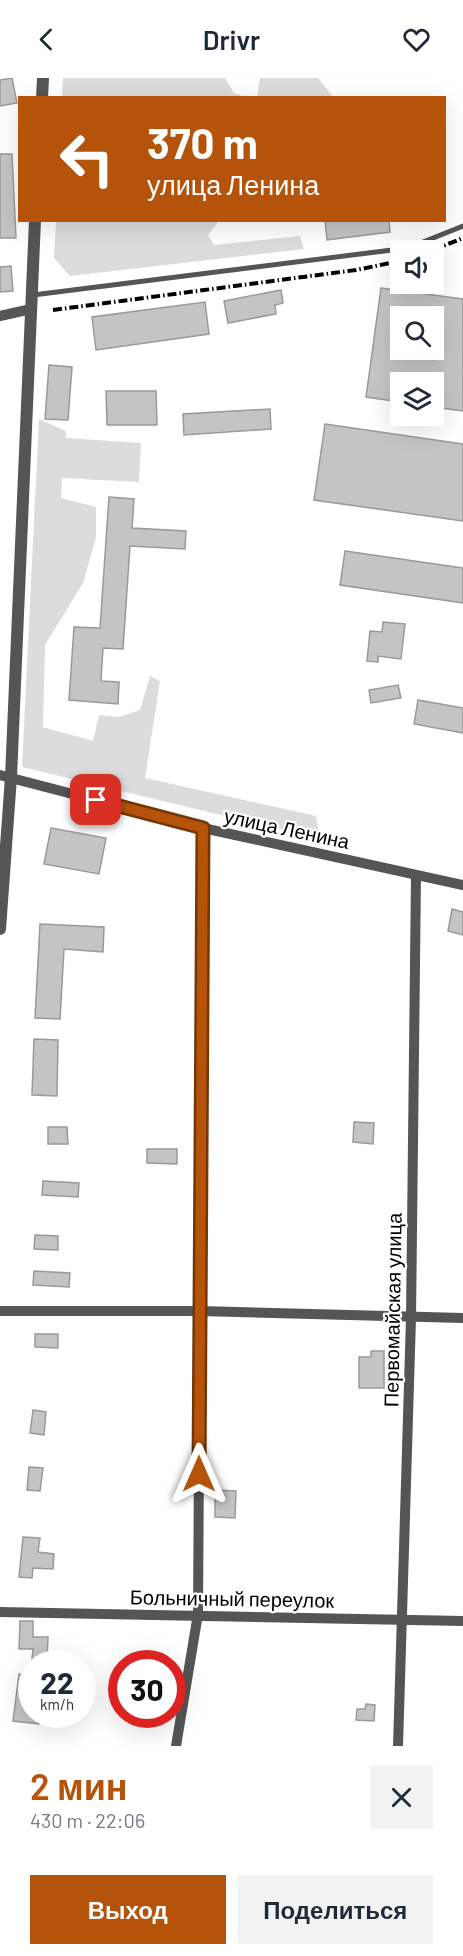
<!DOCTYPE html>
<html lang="ru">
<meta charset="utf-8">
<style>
body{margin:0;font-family:Barlow,sans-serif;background:#f2f2f3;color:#1f2937;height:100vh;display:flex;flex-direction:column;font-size:22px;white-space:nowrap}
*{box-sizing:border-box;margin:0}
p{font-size:20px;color:#747a83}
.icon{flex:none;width:33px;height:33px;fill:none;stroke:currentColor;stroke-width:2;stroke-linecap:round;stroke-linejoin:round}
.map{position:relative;height:1668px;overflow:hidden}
.drawer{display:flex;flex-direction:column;background:#fff;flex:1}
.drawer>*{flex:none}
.guide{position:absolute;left:18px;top:18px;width:428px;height:126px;border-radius:0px;box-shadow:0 6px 24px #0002;background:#b45309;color:#fff;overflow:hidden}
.tools{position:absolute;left:390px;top:162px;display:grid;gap:12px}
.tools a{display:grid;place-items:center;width:54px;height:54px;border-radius:0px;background:#fff;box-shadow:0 6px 24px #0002;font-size:30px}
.speed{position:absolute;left:18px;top:1572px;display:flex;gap:12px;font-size:30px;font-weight:700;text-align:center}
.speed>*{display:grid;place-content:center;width:78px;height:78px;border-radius:50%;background:#fff;box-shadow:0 6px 24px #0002;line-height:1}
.speed small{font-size:15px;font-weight:400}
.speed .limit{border:9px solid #d22;background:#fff;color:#111}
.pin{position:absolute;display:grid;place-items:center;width:51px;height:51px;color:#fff;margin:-26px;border-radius:12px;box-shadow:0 3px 9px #0006}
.me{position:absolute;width:66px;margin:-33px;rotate:0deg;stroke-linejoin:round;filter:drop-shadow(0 0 4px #0008)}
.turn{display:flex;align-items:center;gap:21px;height:126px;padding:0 30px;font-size:27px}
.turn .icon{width:78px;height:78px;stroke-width:2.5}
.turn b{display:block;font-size:42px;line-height:51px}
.round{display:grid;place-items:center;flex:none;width:63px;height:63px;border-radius:0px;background:#f2f2f3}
.headline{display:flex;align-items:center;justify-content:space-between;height:102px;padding:0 30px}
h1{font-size:36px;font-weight:600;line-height:45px;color:#b45309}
.button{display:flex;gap:12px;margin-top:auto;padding:12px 30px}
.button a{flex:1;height:69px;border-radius:0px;background:#b45309;color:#fff;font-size:24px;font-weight:600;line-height:69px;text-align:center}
.button a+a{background:#f2f2f3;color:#1f2937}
header{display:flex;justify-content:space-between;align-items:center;height:78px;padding:0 30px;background:#fff;font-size:27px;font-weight:600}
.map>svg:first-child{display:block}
</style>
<header><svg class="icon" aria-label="back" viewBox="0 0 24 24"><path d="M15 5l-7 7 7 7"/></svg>Drivr<svg class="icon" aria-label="heart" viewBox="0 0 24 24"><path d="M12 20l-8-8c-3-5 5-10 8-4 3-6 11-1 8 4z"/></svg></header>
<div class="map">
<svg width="463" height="1668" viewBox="0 0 463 1668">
<rect width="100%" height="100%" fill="#fff"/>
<!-- green -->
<g fill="#dcdcdc">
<path d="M63 0H225L234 15 246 19H62Z"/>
<path d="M260 0H318L333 19H257Z"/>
<path d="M56 142 219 143 208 157 214 167 300 158 304 171 70 198 54 180Z"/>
<path d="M39 341 66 353V360L141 365 139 404 62 400 61 420 96 429V459L83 505 45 567 43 649 93 663 99 637 119 639 140 632 150 598 160 603 145 700 316 738 320 761 22 689Z"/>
</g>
<!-- building -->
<g fill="#c4c4c4" stroke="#999" stroke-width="1.5" fill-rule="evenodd">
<path d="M12 0 17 25 0 28V2Z"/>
<path d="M0 76H12L16 160H0Z"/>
<path d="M325 142H389L390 154 327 162Z"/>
<path d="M11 188 13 213 0 214V189Z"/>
<path d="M381 210 463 221V333L434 329V304H400V324L366 319ZM400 238H434V282L400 277Z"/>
<path d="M281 212 283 225 275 227 276 236 228 245 224 223Z"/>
<path d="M205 224 209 256 96 272 92 239Z"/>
<path d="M49 287 72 289 68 342 45 341Z"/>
<path d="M106 313H156L157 347H107Z"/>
<path d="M270 331 271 351 184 357 183 336Z"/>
<path d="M325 346 463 366V443L314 422Z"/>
<path d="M109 419 134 421 132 450 186 453 185 471 130 468 123 571 103 570 101 603 119 604 118 626 69 622 74 549 100 550Z"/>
<path d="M345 473 463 490V525L340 507Z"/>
<path d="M383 544 405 546 401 581 378 578V584L367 583 370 553 382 554Z"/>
<path d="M398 607 401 620 371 625 369 612Z"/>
<path d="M418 622 463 630V655L414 646Z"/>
<path d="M51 750 106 760 99 796 44 786Z"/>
<path d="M452 831 463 834V857L448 853Z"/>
<path d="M40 846 104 849 103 874 64 871 60 941 35 940Z"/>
<path d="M34 961 58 962 57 1018 32 1017Z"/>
<path d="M354 1044 374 1045 373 1066 353 1064Z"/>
<path d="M48 1049H67L68 1066H48Z"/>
<path d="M147 1071H177V1086L147 1085Z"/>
<path d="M43 1103 79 1105 78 1119 42 1117Z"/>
<path d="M35 1157 58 1158V1172L34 1171Z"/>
<path d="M34 1193 70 1195 69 1209 33 1207Z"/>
<path d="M35 1256H58V1270L35 1269Z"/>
<path d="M371 1273H384V1310H359V1279H371Z"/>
<path d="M33 1332 46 1334 44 1357 30 1355Z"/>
<path d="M29 1389 43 1390 40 1413 27 1412Z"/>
<path d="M215 1412 236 1413 235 1440 215 1439Z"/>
<path d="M23 1459 40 1460 38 1474 54 1476 53 1491 33 1490 32 1500 19 1499Z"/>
<path d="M20 1543H33V1559H48L47 1581H32L33 1571H19Z"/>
<path d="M19 1596 32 1597V1636H40L39 1646 13 1643Z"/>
<path d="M366 1626 375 1627 374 1643 356 1642 357 1631H365Z"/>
</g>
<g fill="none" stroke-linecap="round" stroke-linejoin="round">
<!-- service -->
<path stroke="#555" stroke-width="5" d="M33 217 408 170 463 148"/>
<!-- minor -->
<g stroke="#555" stroke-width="10">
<path d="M0 238 31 231"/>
<path d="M0 697 203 750 463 807"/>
<path d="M0 1233H200L463 1240"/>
<path d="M0 1534 463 1543"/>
<path d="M176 1668 198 1536 203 750"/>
<path d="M398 1668 411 1240 416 797"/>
</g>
<!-- tertiary -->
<g stroke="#555" stroke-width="12">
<path d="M42 20 43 0"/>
<path d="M0 851 11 699 35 142"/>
</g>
<!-- rail -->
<g stroke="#000" stroke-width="4" stroke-dasharray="9 3 1.5 3" stroke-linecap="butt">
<path d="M433 172 463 160"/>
<path d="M53 232 356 192 400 183"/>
</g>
</g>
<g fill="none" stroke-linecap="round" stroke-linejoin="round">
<defs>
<path id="route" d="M96 722 203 750 199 1396"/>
</defs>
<!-- route casing -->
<use href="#route" stroke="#753606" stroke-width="15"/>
<!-- route -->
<use href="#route" stroke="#b45309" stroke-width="10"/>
</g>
<g text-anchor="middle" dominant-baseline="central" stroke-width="4.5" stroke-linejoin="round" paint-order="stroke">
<!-- street labels -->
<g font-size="20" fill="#000" stroke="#fff">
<text transform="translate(287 750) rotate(12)">улица Ленина</text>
<text transform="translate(392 1232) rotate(-89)">Первомайская улица</text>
<text transform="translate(232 1520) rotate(1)">Больничный переулок</text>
</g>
</g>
</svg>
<div class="tools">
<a><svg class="icon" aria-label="sound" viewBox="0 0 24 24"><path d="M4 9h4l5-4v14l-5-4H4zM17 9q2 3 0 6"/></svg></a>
<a><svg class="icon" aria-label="search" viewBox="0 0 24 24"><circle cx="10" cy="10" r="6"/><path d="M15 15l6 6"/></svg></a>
<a><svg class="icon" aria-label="layers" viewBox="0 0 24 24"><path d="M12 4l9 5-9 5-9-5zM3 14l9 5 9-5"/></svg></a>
</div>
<div class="speed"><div>22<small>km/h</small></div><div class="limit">30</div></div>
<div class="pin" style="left:96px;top:722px;background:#d93025"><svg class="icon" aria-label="arrive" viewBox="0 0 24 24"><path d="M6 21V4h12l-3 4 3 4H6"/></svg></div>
<svg class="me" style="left:199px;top:1396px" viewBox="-20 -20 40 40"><path d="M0-17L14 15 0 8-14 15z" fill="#b45309" stroke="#fff" stroke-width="4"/></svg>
<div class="guide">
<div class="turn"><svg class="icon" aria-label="left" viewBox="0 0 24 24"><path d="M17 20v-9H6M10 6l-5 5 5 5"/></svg><div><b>370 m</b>улица Ленина</div></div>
</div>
</div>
<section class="drawer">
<div class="headline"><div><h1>2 мин</h1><p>430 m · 22:06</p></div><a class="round"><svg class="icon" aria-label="close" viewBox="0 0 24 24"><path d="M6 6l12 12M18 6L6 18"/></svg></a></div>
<div class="button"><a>Выход</a><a>Поделиться</a></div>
</section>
